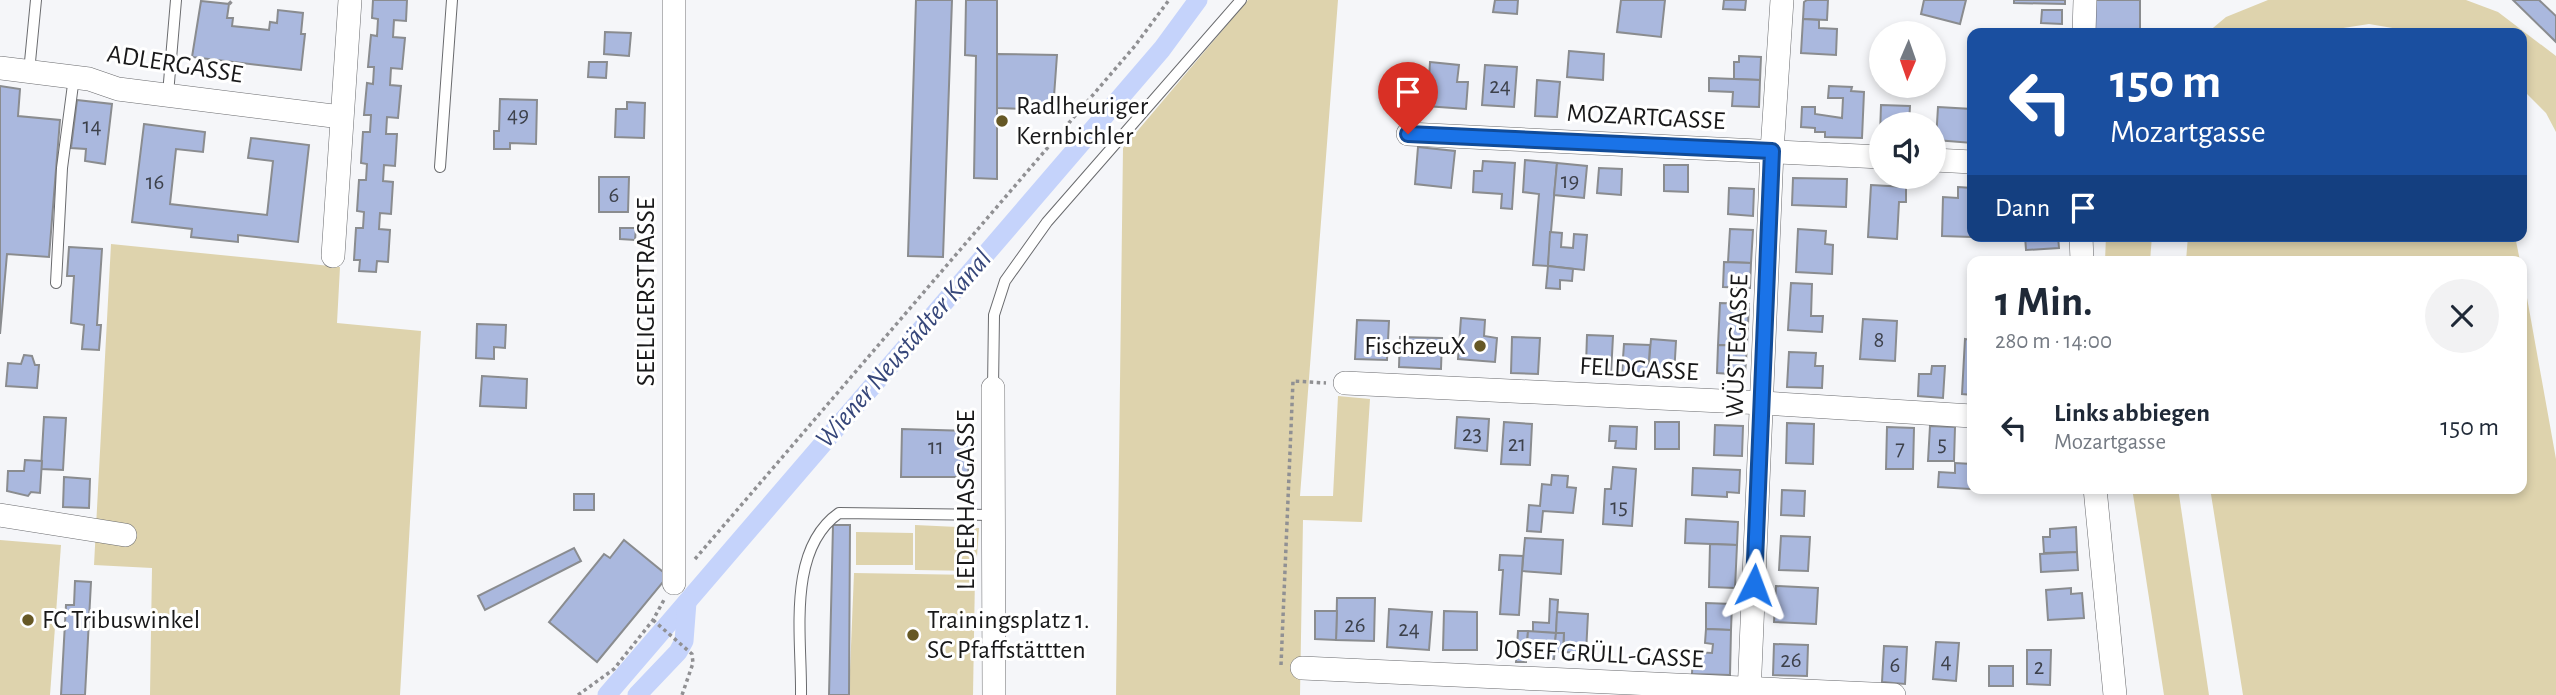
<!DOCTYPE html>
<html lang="de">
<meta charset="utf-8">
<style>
body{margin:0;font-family:"Alegreya Sans",sans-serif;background:#f2f2f3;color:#1f2937;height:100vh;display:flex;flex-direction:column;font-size:26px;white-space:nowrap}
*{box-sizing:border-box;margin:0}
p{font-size:23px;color:#747a83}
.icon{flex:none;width:38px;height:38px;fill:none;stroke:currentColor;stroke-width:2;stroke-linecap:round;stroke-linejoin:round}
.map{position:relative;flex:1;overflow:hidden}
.drawer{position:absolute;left:1967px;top:256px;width:560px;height:238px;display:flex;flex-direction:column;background:#fff;border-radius:14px;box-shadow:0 4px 10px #0003}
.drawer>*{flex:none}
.guide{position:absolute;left:1967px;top:28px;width:560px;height:214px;border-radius:14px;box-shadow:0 4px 10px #0003;background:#1a4fa0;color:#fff;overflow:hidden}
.needle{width:46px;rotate:182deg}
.tools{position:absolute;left:1869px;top:21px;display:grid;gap:14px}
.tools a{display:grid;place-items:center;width:77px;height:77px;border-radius:50%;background:#fff;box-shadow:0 4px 10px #0003;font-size:35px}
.pin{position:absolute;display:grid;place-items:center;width:60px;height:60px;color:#fff;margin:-72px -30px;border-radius:50% 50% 50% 0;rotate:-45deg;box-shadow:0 0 7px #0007}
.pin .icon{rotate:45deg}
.me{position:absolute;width:77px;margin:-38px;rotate:3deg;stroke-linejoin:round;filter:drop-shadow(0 0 5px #0008)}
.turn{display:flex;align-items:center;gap:24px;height:147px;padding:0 28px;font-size:32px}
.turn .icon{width:91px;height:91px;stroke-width:2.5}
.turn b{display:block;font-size:49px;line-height:60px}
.then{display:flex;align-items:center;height:66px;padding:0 28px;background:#0003;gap:14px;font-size:26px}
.round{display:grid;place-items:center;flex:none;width:74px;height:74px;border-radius:37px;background:#f2f2f3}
.overview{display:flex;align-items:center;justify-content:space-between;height:119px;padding:0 28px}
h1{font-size:42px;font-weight:700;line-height:52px}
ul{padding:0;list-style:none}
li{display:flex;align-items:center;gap:21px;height:105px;padding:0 28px}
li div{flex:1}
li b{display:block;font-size:26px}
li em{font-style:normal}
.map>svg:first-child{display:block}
</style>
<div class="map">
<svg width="2556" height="695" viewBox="0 0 2556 695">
<rect width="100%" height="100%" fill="#f5f6f9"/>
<!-- green -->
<g fill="#ded3ad">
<path d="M1248 0H1338L1300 496H1333L1338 396 1370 399 1362 522 1303 520 1300 695H1116L1123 148Z"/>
<path d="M2268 0H2466L2498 12 2556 56V132L2546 113 2522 89V33H2422L2369 24 2311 33H2207L2226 17Z"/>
<path d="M2106 236H2152L2150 261H2105Z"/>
<path d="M2188 236H2515L2520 261H2186Z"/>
<path d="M111 244 340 267 337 323 421 331 400 695H150L152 568 94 565Z"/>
<path d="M2522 270 2556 459V695H2243L2210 488H2522Z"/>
<path d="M2132 488H2178L2209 695H2164Z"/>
<path d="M915 525 979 528 976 571 915 570Z"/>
<path d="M856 532 913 533V565H856Z"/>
<path d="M0 540 61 545 50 695H0Z"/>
<path d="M854 573 975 575 973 695H849Z"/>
</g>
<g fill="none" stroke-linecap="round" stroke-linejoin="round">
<!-- canal -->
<g stroke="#c5d3fb" stroke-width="19">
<path d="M607 695 1162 49 1198 0"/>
<path d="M637 695 678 652 684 641 687 602"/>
</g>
</g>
<!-- building -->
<g fill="#aab8de" stroke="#8a8c8f" stroke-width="2">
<path d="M373 0H407L406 21 394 20 393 37 405 38 402 69 391 68 390 85 401 86 398 118 387 117 386 134H397L395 166 384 165 383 181 393 182 391 214 380 213 379 229 390 230 388 262 377 261 376 272 359 271 360 260H354L356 228H363L364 212 357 211 359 180H366L367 164 361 163 363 132H370L371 115H364L367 83 373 84 374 67H368L371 35 377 36 378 19 372 18Z"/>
<path d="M916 0H952L943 257 908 256Z"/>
<path d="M966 0H997V179L974 178 976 56 965 55Z"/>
<path d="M1495 0H1518L1517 14 1493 12Z"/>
<path d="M1621 0H1665L1661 37 1617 32Z"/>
<path d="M1724 0H1746L1745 10 1723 9Z"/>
<path d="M1807 0H1828L1827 20 1803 19 1804 2Z"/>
<path d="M1924 0H1966L1960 24 1921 14Z"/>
<path d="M2014 0H2065V4L2014 3Z"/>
<path d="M2094 0H2140V33H2093Z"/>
<path d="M2513 0H2539L2556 16V42Z"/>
<path d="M201 1 229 4 227 18H233L232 26 269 30 270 22 277 23 278 10 303 13 301 34H305L301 70 192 57Z"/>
<path d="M2042 10H2062V24L2041 23Z"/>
<path d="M1803 19 1819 20V28L1837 29 1836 55 1801 53Z"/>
<path d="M605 32 631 33 629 56 604 54Z"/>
<path d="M1569 51 1604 54 1603 80 1567 77Z"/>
<path d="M997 54 1057 55 1053 110 997 108Z"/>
<path d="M1739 56 1761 57 1760 80 1734 79V62H1739Z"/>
<path d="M589 62H607L606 78 588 77Z"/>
<path d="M1430 62 1459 65 1457 82H1468L1466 109 1426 106 1427 101 1417 100 1418 78 1429 79Z"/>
<path d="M1485 65 1517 67 1514 107 1482 105Z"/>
<path d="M1709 78 1760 80 1759 107 1732 106 1733 92 1709 91Z"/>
<path d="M1537 80 1560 82 1557 117 1535 116Z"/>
<path d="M0 86 20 89 18 116 60 120 49 257 7 254 0 334Z"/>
<path d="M1829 86 1852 87 1851 91 1864 92 1862 138 1825 137V132H1815V128L1801 127 1802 107H1815V114L1842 118 1843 98H1828Z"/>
<path d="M500 99 537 100 536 144 510 143V149H494V131H499Z"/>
<path d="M77 100 112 104 105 164 85 161 86 149 71 148Z"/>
<path d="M627 102 645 103 644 138 615 137 616 109H627Z"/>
<path d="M1881 105 1910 106 1909 124H1881L1880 135Z"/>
<path d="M1938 107 1972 109V143L1936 140Z"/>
<path d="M144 124 205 132 203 152 176 149 170 204 267 215 273 161 248 158 251 138 309 145 298 242 238 235V242L191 237 192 229 132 222Z"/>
<path d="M1418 147 1455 151 1451 188 1415 184Z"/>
<path d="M1525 160 1557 163 1548 266 1533 265 1539 194 1523 192Z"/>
<path d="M1483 161 1515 163 1512 209 1501 208 1502 194 1473 192 1474 171H1482Z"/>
<path d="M1557 163 1587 166 1584 198 1554 195Z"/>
<path d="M1664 165H1688V192L1664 191Z"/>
<path d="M1599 168 1622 169 1621 195 1597 193Z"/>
<path d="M599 177H629L628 212H599Z"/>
<path d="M1793 178 1847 179 1846 207 1792 205Z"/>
<path d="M1871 185 1906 187V202H1899L1897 239 1868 237Z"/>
<path d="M1958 187 1972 188V237L1942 236 1943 197 1958 198Z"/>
<path d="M1729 188 1754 189 1753 216 1728 214Z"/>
<path d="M620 228H636L635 240 620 239Z"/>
<path d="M1730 229 1753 230 1751 263 1728 262Z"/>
<path d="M1798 229 1826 231 1825 244 1833 245 1832 274 1796 272Z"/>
<path d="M1550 232 1562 233 1561 247 1573 248 1574 234 1587 235 1584 270 1548 266Z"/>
<path d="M2025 236H2058L2059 248 2026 250Z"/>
<path d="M69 247 102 249 97 325H101L99 350 82 349 84 325 71 323 74 276H67Z"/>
<path d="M1724 262 1751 263 1750 288 1723 287Z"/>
<path d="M1548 266 1573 269 1572 281 1560 280V289L1546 288Z"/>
<path d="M1791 283 1812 284 1811 316H1823L1822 332 1788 330Z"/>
<path d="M1720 303 1749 304 1747 346 1718 345Z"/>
<path d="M1461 318 1485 320 1484 336 1497 338 1495 362 1458 359Z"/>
<path d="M1863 319 1897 321 1895 361 1860 359Z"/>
<path d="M1357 320 1389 321 1387 360 1355 359Z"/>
<path d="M477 324 506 325 505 348 494 347V359L476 358Z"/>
<path d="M1587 335 1613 336 1611 374 1595 373 1596 365H1586Z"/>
<path d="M1400 337 1442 338 1441 369 1399 367Z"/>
<path d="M1512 337 1540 338 1538 374 1511 373Z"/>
<path d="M1651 339 1676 341 1674 376 1648 374Z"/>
<path d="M1965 339 1972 340V395L1962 394Z"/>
<path d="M1624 344 1650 345 1648 374 1622 372Z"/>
<path d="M1718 345 1747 346 1745 375 1717 373Z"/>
<path d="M1789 352 1816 353 1815 366H1823L1822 388 1787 387Z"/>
<path d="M24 355 32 356 35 365H39L37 388 6 386 8 363 21 364Z"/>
<path d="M1932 366H1945L1943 398 1918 396 1919 374H1931Z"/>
<path d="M482 376 527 379 526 408 480 406Z"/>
<path d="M44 417 66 418 63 470 41 469Z"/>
<path d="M1457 417 1489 419 1487 451 1455 448Z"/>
<path d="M1504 422 1532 424 1530 465 1501 464Z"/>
<rect x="1655" y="422" width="24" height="27"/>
<path d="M1787 423 1814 424 1813 464 1786 463Z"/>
<path d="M1715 425 1743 426 1742 456 1714 455Z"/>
<path d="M1610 426 1637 427 1636 449 1615 448 1616 441H1609Z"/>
<path d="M1930 426 1955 427 1954 461H1928Z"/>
<path d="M1887 427 1914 428 1913 469H1886Z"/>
<path d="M902 429 970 431 968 477H901Z"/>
<path d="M25 460 42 461 40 493 31 492 28 496 7 491 8 471H24Z"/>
<path d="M1955 463 1972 464 1970 489 1938 487 1939 472 1955 473Z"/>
<path d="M1613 467 1636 469 1632 526 1603 524 1605 489H1611Z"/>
<path d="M1693 468 1740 470 1739 493 1727 492V497L1692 495Z"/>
<path d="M1552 475 1568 476 1567 487 1576 488 1573 513 1543 511 1541 532 1527 531 1529 505 1540 506 1542 484 1551 485Z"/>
<path d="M64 477 90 479 89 508 63 507Z"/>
<path d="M1782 490 1805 491 1804 516 1781 515Z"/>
<rect x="574" y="494" width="20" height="16"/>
<path d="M1686 519 1738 522 1737 545 1685 543Z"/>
<path d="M833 525H850L849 695H829Z"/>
<path d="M2076 527 2077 552 2044 553 2043 537H2050V529Z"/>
<path d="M1781 536 1810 537 1808 571 1779 570Z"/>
<path d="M1525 538 1563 540 1561 574 1522 571Z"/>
<path d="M624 540 668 576 597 662 549 622 604 554 610 558Z"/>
<path d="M1710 544 1737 545 1735 588 1709 587Z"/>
<path d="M574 548 581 561 485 610 478 596Z"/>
<path d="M2077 552 2078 570 2041 572 2040 554Z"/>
<path d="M1500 555 1523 556 1519 615 1500 614 1503 570H1499Z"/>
<path d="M75 581 91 582 85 695H61L66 605H74Z"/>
<path d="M1776 586 1818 588 1816 624 1774 622Z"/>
<path d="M2071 588V594L2082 593 2084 618 2048 620 2046 590Z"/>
<path d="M1337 598H1375L1374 641 1336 640Z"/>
<path d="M1550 599 1558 600 1556 633 1533 632V622L1549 623Z"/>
<path d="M1706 603 1732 604 1731 630 1706 629Z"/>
<path d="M1389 609 1432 612 1429 650 1387 647Z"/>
<path d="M1315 611H1337L1336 640 1315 639Z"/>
<path d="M1444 611 1477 612V650H1443Z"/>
<path d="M1557 612 1588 614 1586 653 1563 652 1564 633H1556Z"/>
<path d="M1706 629 1731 630 1730 675 1692 674 1693 652 1712 653 1713 644 1705 643Z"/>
<path d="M1518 631H1528L1526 662H1516Z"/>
<path d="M1528 631 1556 633 1554 659 1526 657Z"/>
<path d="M1556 633H1564L1563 652 1554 651Z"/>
<path d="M1936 642 1959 643 1956 681 1933 679Z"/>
<path d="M1774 644 1808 645 1807 676 1773 675Z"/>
<path d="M1884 646 1907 647 1905 684 1882 682Z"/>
<path d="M2027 650H2051L2050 685 2027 684Z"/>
<rect x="1989" y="666" width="24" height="20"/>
</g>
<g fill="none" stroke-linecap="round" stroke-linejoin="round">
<defs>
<g id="service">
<path d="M29 72 36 0"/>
<path d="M168 94 176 0"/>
<path d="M440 167 452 0"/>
<path d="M56 283 62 168 74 77"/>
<path d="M993 388 994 315 1005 281 1047 222 1241 0"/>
<path d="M801 695C802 638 786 550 839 513L994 515"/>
</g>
<g id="minor">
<path d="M2084 33 2085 0"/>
<path d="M0 68 89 79 118 89 341 117"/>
<path d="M1408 134 1881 157"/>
<path d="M1934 160 1972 162"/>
<path d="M2081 236 2082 261"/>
<path d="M333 256 350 0"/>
<path d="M1345 383 1763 403 1972 416"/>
<path d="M993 388 994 695"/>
<path d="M2095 488 2115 695"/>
<path d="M0 515 125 535"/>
<path d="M674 583V0"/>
<path d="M1302 668 1894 695"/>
<path d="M1749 695 1772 151 1782 0"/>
</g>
</defs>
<!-- service casing -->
<use href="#service" stroke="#6a6b6e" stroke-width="12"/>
<!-- minor casing -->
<use href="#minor" stroke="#6a6b6e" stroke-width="24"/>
<!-- path -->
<g stroke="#909093" stroke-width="3.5" stroke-dasharray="3.5 3.5" stroke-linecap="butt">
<path d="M229 4 233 0"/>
<path d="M695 559 1134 47 1169 0"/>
<path d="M653 620 692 654 693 663 682 695"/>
<path d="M1281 665 1293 381 1326 383"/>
<path d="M578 695 614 669 653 620 665 598"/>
</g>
<!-- service -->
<use href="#service" stroke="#fff" stroke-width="10"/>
<!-- minor -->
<use href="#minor" stroke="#fff" stroke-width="23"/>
</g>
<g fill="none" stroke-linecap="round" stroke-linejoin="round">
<defs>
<path id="route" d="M1408 134 1772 151 1754 585"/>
</defs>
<!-- route casing -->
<use href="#route" stroke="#114b97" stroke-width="18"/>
<!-- route -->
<use href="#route" stroke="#1a73e8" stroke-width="12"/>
</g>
<!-- markers -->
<g fill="#665825" stroke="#fff" stroke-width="2.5">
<circle cx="1002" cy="121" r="7"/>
<circle cx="1480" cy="346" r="7"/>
<circle cx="28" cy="620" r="7"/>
<circle cx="913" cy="635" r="7"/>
</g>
<g text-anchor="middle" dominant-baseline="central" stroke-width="6" stroke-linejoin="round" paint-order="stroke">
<!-- number labels -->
<g font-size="23" fill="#3d414b">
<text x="1500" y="86">24</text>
<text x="518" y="115">49</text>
<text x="92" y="126">14</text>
<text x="1570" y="181">19</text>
<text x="155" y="182">16</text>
<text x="614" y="195">6</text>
<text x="1879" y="340">8</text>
<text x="1472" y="434">23</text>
<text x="1517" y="444">21</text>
<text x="1942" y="444">5</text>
<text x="936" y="447">11</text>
<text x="1900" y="448">7</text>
<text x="1619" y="507">15</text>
<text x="1355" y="625">26</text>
<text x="1409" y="629">24</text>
<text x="1791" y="660">26</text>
<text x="1946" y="661">4</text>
<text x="1895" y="665">6</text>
<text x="2039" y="667">2</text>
</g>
<!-- street labels -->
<g font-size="26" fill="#19191a" stroke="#fff">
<text transform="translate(175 64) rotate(9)">ADLERGASSE</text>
<text transform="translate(1646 117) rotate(3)">MOZARTGASSE</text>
<text transform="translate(646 292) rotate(-90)">SEELIGERSTRASSE</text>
<text transform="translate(1737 346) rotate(-88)">WÜSTEGASSE</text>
<text transform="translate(1639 369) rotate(3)">FELDGASSE</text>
<text transform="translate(966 500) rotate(-90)">LEDERHASGASSE</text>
<text transform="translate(1600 654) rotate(3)">JOSEF GRÜLL-GASSE</text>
</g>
<!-- poi labels -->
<g font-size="26" fill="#19191a" stroke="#fff" text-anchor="start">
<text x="1016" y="106">Radlheuriger<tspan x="1016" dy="30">Kernbichler</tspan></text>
<text x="1466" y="346" text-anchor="end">FischzeuX</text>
<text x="42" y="620">FC Tribuswinkel</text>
<text x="927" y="620">Trainingsplatz 1.<tspan x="927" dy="30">SC Pfaffstättten</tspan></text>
</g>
<!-- water labels -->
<g font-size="28" font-style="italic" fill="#37477a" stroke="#fff">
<text transform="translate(904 349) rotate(-49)">Wiener Neustädter Kanal</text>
</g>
</g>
</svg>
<div class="tools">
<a><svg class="needle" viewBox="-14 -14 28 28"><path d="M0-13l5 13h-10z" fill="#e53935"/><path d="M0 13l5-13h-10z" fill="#747a83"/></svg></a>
<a><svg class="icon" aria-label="sound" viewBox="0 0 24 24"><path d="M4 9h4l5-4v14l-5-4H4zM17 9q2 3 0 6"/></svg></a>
</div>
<div class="pin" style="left:1408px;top:134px;background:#d93025"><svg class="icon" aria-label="arrive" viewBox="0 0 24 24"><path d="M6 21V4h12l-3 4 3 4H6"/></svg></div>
<svg class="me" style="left:1754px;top:585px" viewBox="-20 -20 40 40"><path d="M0-17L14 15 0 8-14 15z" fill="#1a73e8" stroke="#fff" stroke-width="4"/></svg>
<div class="guide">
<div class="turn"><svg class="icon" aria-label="left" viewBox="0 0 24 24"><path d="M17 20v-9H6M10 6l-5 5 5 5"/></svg><div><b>150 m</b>Mozartgasse</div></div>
<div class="then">Dann<svg class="icon" aria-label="arrive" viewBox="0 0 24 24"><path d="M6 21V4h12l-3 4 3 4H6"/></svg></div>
</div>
<section class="drawer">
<div class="overview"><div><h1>1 Min.</h1><p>280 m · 14:00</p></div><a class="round"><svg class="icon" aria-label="close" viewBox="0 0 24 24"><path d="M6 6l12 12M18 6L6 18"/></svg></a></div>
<ul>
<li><svg class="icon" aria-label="left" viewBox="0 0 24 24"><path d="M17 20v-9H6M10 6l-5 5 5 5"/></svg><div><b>Links abbiegen</b><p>Mozartgasse</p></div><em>150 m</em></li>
</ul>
</section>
</div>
